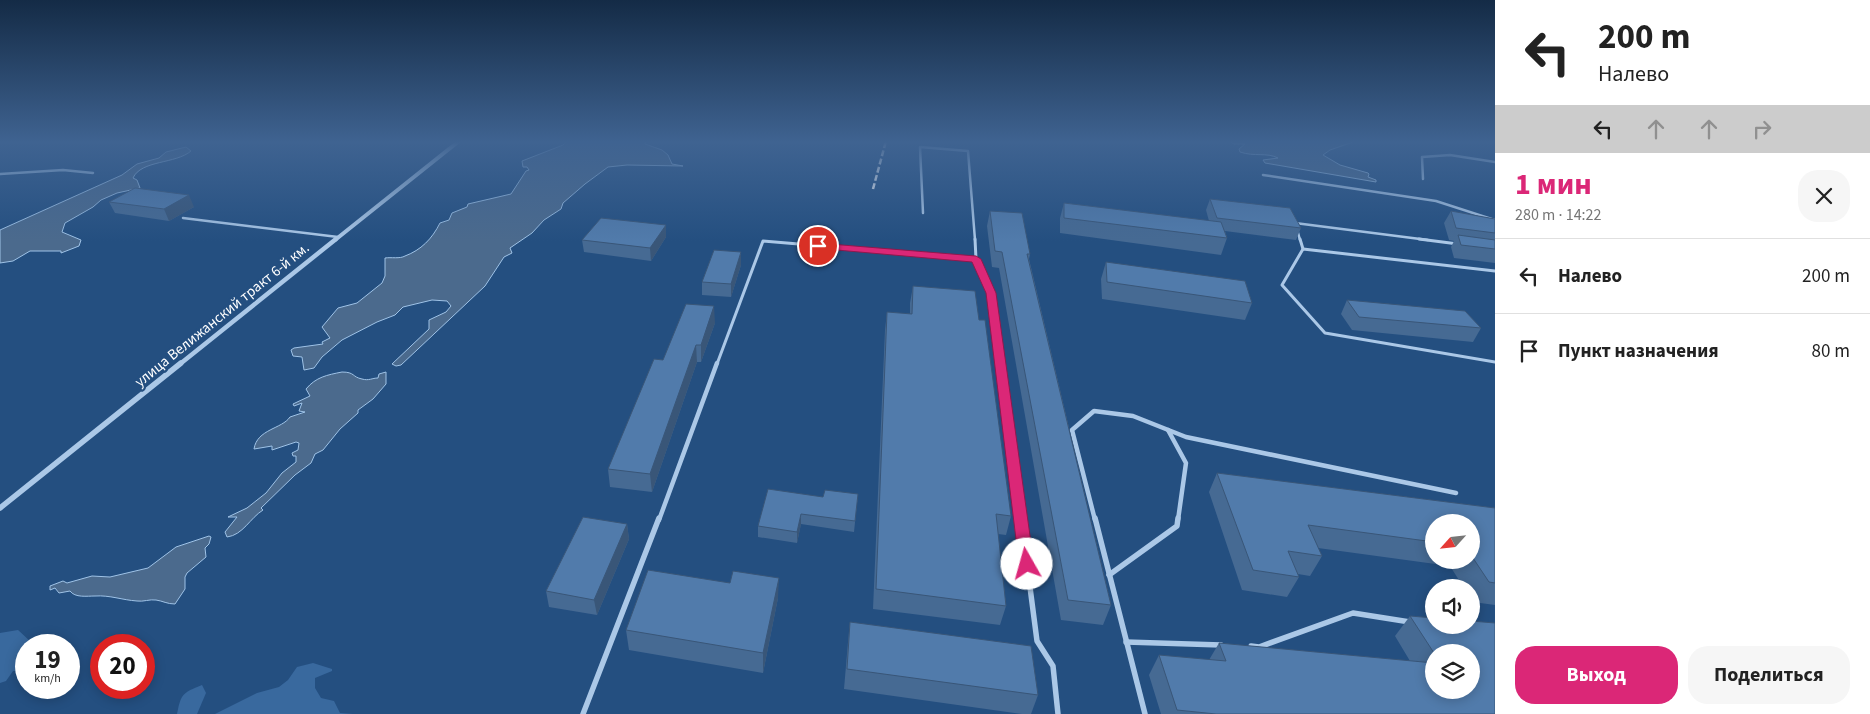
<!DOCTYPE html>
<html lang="ru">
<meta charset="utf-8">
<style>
body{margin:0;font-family:"Source Sans 3",sans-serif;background:#f6f6f6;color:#222;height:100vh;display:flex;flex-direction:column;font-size:19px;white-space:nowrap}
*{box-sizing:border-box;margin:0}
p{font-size:16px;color:#767676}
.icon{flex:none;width:28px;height:28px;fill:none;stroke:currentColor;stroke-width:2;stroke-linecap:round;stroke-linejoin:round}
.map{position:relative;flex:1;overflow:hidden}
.details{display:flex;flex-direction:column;background:#fff;width:375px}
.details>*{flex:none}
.hud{background:#fff;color:#222;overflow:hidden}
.needle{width:32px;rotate:243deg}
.controls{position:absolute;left:1425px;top:514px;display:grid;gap:10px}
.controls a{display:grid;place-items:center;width:55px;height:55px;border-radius:50%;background:#fff;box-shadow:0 2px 12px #0003;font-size:25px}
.speed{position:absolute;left:15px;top:634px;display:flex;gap:10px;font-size:25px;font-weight:700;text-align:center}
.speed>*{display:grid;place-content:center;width:65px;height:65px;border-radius:50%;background:#fff;box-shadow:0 2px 12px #0003;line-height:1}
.speed small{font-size:12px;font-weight:400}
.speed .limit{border:8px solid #d22;background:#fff;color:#111}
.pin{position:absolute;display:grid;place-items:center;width:42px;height:42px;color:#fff;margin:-21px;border:2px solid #fff;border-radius:50%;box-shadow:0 1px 5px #0007}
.me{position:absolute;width:55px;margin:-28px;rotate:353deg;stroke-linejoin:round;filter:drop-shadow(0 0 4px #0008)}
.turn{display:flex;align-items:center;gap:18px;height:105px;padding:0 20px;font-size:22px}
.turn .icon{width:65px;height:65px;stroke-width:2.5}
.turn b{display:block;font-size:35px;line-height:42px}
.lanes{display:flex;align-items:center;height:48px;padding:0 20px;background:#0003;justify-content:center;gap:25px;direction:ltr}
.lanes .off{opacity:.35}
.round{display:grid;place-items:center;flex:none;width:52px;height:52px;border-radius:20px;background:#f6f6f6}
.summary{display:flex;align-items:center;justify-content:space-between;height:85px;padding:0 20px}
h1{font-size:30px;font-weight:700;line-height:38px;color:#db2777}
.button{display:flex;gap:10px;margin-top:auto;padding:10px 20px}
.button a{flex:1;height:58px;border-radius:20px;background:#db2777;color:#fff;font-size:20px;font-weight:700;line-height:58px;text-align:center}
.button a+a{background:#f6f6f6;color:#222}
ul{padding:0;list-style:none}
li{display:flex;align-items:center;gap:15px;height:75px;padding:0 20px;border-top:1px solid #e0e0e0}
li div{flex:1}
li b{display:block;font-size:19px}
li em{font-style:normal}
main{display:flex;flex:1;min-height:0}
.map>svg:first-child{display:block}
</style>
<main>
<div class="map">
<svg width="1495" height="714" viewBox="0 0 1495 714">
<rect width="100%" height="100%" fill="#244f80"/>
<!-- green -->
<g fill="#39699e">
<path d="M18 630 31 642 44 635 51 640 58 638 60 645H26V671H13L6 681 0 683V633Z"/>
<path d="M313 663 332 669V671L315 678V688L321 698 334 701 340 713 353 714H215L257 693 279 687 288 680 297 667Z"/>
<path d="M202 685 206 693 197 714H177C181 694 182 693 202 685Z"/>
</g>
<!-- water -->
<g fill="#4b6a8d" stroke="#9fc3e7">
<path d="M564 141H645V144L662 150 668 155 672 164 683 166 627 165 608 167 585 184 563 203 561 209 544 220 532 233 510 248 512 253 504 257 485 286 401 365 396 366 392 364 429 329V320L446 312 451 306 447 301 432 300 403 307 395 315 377 322 342 340 322 357 314 368 304 370 302 357 293 356 291 350 294 348 323 344 322 342 330 338 322 327 338 308 357 303 382 283 385 276V258C391 257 400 259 405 256 421 250 432 239 440 223L449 220 452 213 467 207 468 204 511 194 526 171 529 170 527 167H523L522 161 563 145 565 143Z"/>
<path d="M1229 141H1356L1330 150 1323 155 1340 165 1368 173 1369 174 1368 177 1376 180V182L1265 163 1263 160 1278 158C1266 152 1255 157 1240 152L1239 149 1245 144H1234Z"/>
<path d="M186 147 191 151C176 164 141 160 133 178L137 180 140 188 117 193 101 200 93 207 65 223 62 232 81 240 79 246 61 253V251H30L13 261 0 263V230L122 175 137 164 159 158 166 152Z"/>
<path d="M342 372C355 372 352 377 362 379 369 381 372 378 378 378L379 374 386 372V384L373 399 358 410V413L340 429 323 450 315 454 311 463 295 475 261 508 263 510C250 518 243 535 227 537L225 532 237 517H228L247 508 266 493 282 473 296 462V456H293L292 453 298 450 299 443 296 442 272 450V446L254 449C257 429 282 429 290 417L305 412 299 411 302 403 294 406 293 404 310 396 306 389C316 377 327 375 342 372Z"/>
<path d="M209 536 211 537 209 544 205 548 206 557 187 573 185 577V589L175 604C167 604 163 601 156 600 150 599 143 602 137 601 122 600 110 595 95 596 87 596 75 598 70 591L59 593 55 588 50 590V586L63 581 67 583 92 576 110 577 148 568 176 547Z"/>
</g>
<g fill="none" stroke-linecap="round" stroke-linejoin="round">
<!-- service-far3 -->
<g stroke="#abc8e7" stroke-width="2.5">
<path d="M0 174 63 170 93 173"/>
<path d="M1263 175 1436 201 1495 220"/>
<path d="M1423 179 1422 157 1450 155 1495 162"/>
<path d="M923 213 920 147 968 151 975 240"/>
<path d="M183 218 338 237"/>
<path d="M1295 223 1428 240"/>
<path d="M1297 229 1300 240"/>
</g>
<!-- service-far2 -->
<g stroke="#abc8e7" stroke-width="3">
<path d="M1300 239 1303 249"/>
<path d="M1419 239 1458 244"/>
<path d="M976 259 991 293 1000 364"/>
<path d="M1495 271 1303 249 1282 285 1325 333 1495 362"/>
<path d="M717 364 763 241 976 259 975 239"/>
</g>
<!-- service-far1 -->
<g stroke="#abc8e7" stroke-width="4.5">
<path d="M1000 363 1021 520"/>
<path d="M1168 430 1186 463 1178 520"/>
<path d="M659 520 717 363"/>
<path d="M1095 520 1072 430 1094 411 1133 416 1186 437 1456 493"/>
</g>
<!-- service -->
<g stroke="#abc8e7" stroke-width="5.5">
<path d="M1021 518 1037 641 1053 666 1058 714"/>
<path d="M1095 518 1145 714"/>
<path d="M1109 575 1177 526 1178 518"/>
<path d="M1126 642 1221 645"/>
<path d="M1251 646 1259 647 1353 613 1410 622"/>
<path d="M583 714 659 518"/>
</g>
<!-- minor-far2 -->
<path stroke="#abc8e7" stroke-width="4" d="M335 240 459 141"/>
<!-- minor-far1 -->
<path stroke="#abc8e7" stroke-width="4.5" d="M180 364 336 239"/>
<!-- minor -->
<path stroke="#abc8e7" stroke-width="5.5" d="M0 508 181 363"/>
<!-- rail -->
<path stroke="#fff" stroke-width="2.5" stroke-dasharray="6 2.5" stroke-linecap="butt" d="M873 189 886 141"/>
</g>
<!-- wall -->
<g fill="#466a93" fill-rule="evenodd">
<path d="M1210 199 1301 228 1296 240 1225 231 1227 238 1221 255 1060 233V218L1064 203 1209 221 1206 210Z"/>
<path d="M109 202 194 207 169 221 115 213Z"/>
<path d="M990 211 1030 254 1029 259 1111 605 1103 625 1061 620 999 268 992 267 987 226Z"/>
<path d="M1451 211 1495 219V263L1454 258 1451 247 1454 241 1449 240 1444 223Z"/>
<path d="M666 225V237L651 261 584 252 582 240Z"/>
<path d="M741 252V265L731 297 702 295V282Z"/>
<path d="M1106 262 1252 303 1245 320 1102 299 1101 279Z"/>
<path d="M913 286 979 320 1011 516 1006 535 998 534 1006 606 1000 625 873 609 885 330 887 312 910 314V303Z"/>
<path d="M1347 300 1481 328 1473 342 1352 330 1341 314Z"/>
<path d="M715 323 701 362H697L652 492 610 487 608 469 663 360Z"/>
<path d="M1217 473 1495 508V605L1473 602 1471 600V588H1464L1450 566 1318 548 1322 556 1310 576 1298 574 1299 577 1287 597 1242 590 1209 492ZM1434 522H1471V560H1434Z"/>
<path d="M858 494 854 532 801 524 797 543 758 537V526L823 497Z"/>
<path d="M627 524 629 539 597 615 549 607 546 591Z"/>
<path d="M778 598 763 673 629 650 626 630Z"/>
<path d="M1410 616 1495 714H1161L1149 675 1159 655 1209 660 1219 643 1410 661 1395 636ZM1434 652 1471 690H1434Z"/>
<path d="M850 622 1038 695 1031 714H1022L844 689 848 642Z"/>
</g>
<!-- shaded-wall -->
<g fill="#395678">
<path d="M189 195 194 207 169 221 164 209Z"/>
<path d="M666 225V237L651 261 650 248Z"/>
<path d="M741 252V265L731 297V284Z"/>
<path d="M714 306 715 323 701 362V345Z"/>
<path d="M696 345 697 362 652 492 650 474Z"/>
<path d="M801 514V524L797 543V532Z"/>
<path d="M627 524 629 539 597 615 594 600Z"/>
<path d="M779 578 778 598 763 673V653Z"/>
</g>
<!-- building -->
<g fill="#517bab" stroke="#395678">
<path d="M135 188 189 195 164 209 109 202Z"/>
<path d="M1210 199 1290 208 1301 228 1217 218Z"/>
<path d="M1064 203 1221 222 1227 238 1064 218Z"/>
<path d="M990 211 1022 213 1030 254H1027L1111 605 1068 600 1002 252 995 251Z"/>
<path d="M1451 211 1495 219V233L1456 228Z"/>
<path d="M601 218 666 225 650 248 582 240Z"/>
<path d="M1458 235 1495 240V249L1461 245Z"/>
<path d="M714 250 741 252 731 284 702 282Z"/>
<path d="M1106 262 1245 281 1252 303 1107 282Z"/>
<path d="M913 286 975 291 979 320H985L1011 516 996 514 1006 606 876 589 887 312 912 314Z"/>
<path d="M1347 300 1465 311 1481 328 1359 317Z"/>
<path d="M686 304 714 306 701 345H696L650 474 608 469 654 359 663 360Z"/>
<path d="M1217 473 1495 508V583L1489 582 1471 555V522H1434V542L1308 525 1322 556 1288 551 1299 577 1253 570Z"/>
<path d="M768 489 823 497 825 490 858 494 855 521 801 514 797 532 758 526Z"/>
<path d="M583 517 627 524 594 600 546 591Z"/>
<path d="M648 570 730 583 733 571 779 578 763 653 626 630Z"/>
<path d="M1410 616 1434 618V625H1471V621L1495 623V714H1216L1177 710 1159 655 1226 661 1219 643 1434 663V690H1471V652H1434V653Z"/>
<path d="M850 622 1031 646 1038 695 847 669Z"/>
</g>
<!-- sky -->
<linearGradient id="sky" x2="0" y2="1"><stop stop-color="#142b46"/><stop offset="0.59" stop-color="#3f6391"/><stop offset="1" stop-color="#3f6391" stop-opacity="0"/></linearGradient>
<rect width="1495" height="241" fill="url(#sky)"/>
<!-- route -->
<path fill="#db2777" stroke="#8e194d" d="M818 243 976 256 981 259 996 293 1034 564 1032 568 1027 570 1021 568 1019 564 986 293 972 262 814 248V244Z"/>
<g text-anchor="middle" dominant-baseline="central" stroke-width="4.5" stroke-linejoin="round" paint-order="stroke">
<!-- street labels -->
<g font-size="15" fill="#fff" stroke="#244f80">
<text transform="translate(222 315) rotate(-39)">улица Велижанский тракт 6-й км.</text>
</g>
</g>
</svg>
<div class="controls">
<a><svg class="needle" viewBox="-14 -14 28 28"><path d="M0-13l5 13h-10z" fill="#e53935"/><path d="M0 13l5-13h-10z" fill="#767676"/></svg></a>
<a><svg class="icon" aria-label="sound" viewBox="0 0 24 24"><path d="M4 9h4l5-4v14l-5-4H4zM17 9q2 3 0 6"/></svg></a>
<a><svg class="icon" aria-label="layers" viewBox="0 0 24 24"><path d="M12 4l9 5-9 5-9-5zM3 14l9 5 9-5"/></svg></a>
</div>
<div class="speed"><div>19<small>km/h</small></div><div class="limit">20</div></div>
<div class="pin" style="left:818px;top:246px;background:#d93025"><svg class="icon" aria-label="arrive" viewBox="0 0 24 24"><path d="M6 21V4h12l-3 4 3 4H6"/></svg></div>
<svg class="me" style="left:1027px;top:564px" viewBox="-20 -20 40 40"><circle r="19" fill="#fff"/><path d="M0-13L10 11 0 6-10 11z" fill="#db2777"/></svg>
</div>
<section class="details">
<div class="hud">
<div class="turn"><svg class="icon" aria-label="left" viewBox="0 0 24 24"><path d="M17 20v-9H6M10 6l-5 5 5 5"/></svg><div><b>200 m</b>Налево</div></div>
<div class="lanes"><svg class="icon" aria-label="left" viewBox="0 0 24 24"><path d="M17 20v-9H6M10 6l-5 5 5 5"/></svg><svg class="icon off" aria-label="ahead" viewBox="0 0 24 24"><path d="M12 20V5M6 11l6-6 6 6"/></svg><svg class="icon off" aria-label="ahead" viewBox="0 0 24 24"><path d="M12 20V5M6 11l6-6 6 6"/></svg><svg class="icon off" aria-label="right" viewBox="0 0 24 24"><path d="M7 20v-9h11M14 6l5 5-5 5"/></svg></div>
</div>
<div class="summary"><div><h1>1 мин</h1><p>280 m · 14:22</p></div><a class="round"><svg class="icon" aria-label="close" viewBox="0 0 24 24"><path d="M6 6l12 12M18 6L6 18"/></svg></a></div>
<ul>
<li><svg class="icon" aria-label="left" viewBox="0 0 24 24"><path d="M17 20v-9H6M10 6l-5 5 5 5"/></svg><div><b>Налево</b></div><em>200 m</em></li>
<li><svg class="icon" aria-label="arrive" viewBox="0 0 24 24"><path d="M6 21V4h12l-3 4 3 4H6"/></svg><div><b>Пункт назначения</b></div><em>80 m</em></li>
</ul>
<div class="button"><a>Выход</a><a>Поделиться</a></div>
</section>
</main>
